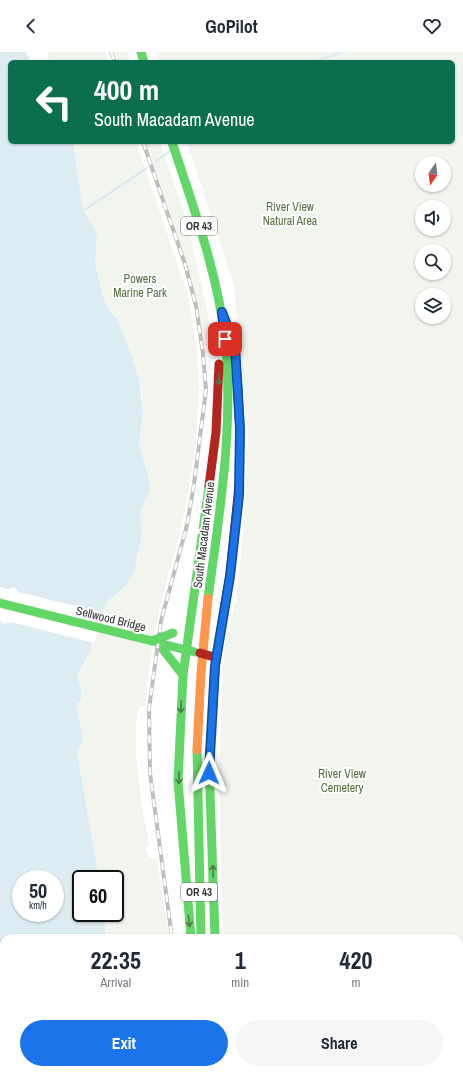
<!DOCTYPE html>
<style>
body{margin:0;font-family:"Archivo Narrow",sans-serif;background:#f6f6f7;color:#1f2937;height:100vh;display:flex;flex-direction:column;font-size:15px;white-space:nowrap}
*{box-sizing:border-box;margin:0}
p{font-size:13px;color:#747a83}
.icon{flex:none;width:22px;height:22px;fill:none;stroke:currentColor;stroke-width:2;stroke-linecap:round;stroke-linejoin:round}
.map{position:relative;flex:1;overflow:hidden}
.sheet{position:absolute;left:0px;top:882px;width:463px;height:140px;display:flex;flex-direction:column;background:#fff;border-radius:12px 12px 0 0;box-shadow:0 1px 3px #0004}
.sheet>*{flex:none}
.guide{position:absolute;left:8px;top:8px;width:447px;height:84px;border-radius:6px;box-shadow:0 1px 3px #0004;background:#0b6e4f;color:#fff;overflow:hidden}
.needle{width:26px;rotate:194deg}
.buttons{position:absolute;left:415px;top:104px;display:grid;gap:8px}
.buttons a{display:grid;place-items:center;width:36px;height:36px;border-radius:50%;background:#fff;box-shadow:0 1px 3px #0004;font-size:20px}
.speed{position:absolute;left:12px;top:818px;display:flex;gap:8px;font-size:20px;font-weight:700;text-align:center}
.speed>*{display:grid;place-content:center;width:52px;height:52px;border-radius:50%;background:#fff;box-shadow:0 1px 3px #0004;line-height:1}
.speed small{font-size:10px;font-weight:400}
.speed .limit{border:2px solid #111;border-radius:6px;background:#fff;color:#111}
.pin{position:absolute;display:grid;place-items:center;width:34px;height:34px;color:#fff;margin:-17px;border-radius:8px;box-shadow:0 2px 6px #0006}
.me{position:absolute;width:44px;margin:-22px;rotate:1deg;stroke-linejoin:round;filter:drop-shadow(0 0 3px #0008)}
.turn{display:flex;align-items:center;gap:14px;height:84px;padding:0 20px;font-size:18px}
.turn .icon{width:52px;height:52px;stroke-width:2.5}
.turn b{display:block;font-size:28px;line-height:34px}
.eta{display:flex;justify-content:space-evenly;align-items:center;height:68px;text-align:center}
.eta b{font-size:24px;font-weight:800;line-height:28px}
.action{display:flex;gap:8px;margin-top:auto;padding:8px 20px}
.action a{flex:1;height:46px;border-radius:24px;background:#1a73e8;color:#fff;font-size:16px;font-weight:800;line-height:46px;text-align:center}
.action a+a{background:#f6f6f7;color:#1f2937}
header{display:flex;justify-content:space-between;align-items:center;height:52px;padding:0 20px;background:#fff;font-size:18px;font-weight:800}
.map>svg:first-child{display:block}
</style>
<header><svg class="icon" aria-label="back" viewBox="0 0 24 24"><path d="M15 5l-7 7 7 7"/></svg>GoPilot<svg class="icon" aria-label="heart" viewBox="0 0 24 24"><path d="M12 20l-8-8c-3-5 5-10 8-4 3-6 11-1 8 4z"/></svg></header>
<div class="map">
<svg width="463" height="1022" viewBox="0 0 463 1022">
<rect width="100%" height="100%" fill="#fff"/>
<!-- green -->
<g fill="#f1f5ed" fill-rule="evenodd">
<path d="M47 0H105L109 10H49Z"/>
<path d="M114 0H127L131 10H117Z"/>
<path d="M156 0H463V1022H227L226 1018H459V886H223L219 720 223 617 225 590 236 549 243 485 248 386 234 233 187 90H453V10H159ZM422 111H444V133H422ZM422 155H444V177H422ZM422 199H444V221H422ZM422 243H444V265H422Z"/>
<path d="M73 90H136L188 243 197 299 199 335 196 390 189 436 180 481 160 554 150 609 145 654 138 655C131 703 141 745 149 793L145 796 149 805 157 807 169 886H106L104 861H115V827H99L77 700 83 688 76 652 81 636 77 623 85 611 92 594 99 563 109 548 130 527 137 510 142 482 140 460 149 440 150 432 139 391 142 372V340L139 328 133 307 117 267 109 259 103 245 95 212 97 183 92 172 83 159Z"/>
<path d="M145 90H160L186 167 208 261 211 293 209 295 204 294C194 223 169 157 145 90Z"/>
<path d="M91 1018H187L188 1022H89Z"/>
</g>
<!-- water -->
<path fill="#ddebf3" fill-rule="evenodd" d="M0 0H26L31 10H10V90H73L83 159 92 172 97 183 95 212 103 245 109 259 117 267 133 307 139 328 143 361 139 391 150 432 149 440 140 460 142 482 134 520 125 534 109 548 99 563 90 600 77 623 81 636V648L76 652 83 688 77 700 99 827H81V861H104L106 886H4V1018H91L89 1022H0ZM21 827H55V861H21Z"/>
<!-- pier -->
<path fill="#fff" d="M0 535 8 537 14 535 19 540 103 561 94 591 11 570 3 572 0 568Z"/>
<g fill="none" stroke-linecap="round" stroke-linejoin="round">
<!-- stream -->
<g stroke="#ddebf3" stroke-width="2.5">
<path d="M315 10 342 0"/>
<path d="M156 109 170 99"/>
<path d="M83 159 147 116"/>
</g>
<!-- fast -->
<g stroke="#63d668" stroke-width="9">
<path d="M141 0 144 10"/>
<path d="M172 90C193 154 217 219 225 286 234 373 220 459 208 546"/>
<path d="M228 277 235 294 238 334 240 377 239 433"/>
<path d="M0 551 152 589"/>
<path d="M158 591 195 600"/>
<path d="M158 591 183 623"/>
<path d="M197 698 201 886"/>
<path d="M191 886 178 729 183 623 209 434"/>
<path d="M215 886 209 711 216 605 225 552"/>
<path d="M214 1018V1022"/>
</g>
<!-- slow -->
<path stroke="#ff974d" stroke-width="9" d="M197 698 201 621 208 546"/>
<!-- jam -->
<g stroke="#b3261e" stroke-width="9">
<path d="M209 434 216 380 219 312"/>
<path d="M225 552 230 524 239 433"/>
</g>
<defs>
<g id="rail">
<path d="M111 0 115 10"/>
<path d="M143 90 185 212 196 254 203 302 206 338 194 432 187 473 161 569 149 657 150 721 172 886"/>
<path d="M190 1018 191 1022"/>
</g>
</defs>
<!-- rail casing -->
<use href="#rail" stroke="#bebebe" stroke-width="4"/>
<!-- rail -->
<use href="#rail" stroke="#fff" stroke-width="2.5" stroke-dasharray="8" stroke-linecap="butt"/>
<!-- fast-bridge -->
<path stroke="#63d668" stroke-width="9" d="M152 589 173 581"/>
<!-- jam-bridge -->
<path stroke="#b3261e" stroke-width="9" d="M200 601 214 605"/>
</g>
<!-- one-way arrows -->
<defs><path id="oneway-shaft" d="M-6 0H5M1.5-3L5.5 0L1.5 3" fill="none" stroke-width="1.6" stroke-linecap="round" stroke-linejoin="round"/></defs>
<g stroke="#497c4b">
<use href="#oneway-shaft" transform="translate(219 327) rotate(91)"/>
<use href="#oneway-shaft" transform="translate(181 655) rotate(93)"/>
<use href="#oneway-shaft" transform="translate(179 726) rotate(90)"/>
<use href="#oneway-shaft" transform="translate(213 819) rotate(-92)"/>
<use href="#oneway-shaft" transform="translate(189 869) rotate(84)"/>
</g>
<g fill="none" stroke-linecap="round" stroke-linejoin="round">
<defs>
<path id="route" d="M209 721 215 614 230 524 239 443 240 377 235 294 222 260 225 287"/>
</defs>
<!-- route casing -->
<use href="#route" stroke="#114b97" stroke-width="10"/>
<!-- route -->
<use href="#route" stroke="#1a73e8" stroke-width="7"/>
</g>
<g text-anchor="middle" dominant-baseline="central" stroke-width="4" stroke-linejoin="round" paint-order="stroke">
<!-- shield labels -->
<g fill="#fff" stroke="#707070" stroke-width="1">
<rect x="181" y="165" width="36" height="18" rx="3"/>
<rect x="181" y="831" width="36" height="18" rx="3"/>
</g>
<g font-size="11" font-weight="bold" fill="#333">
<text x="199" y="174">OR 43</text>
<text x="199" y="840">OR 43</text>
</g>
<!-- park labels -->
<g font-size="12" fill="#56703f" stroke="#fff">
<text x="290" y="155">River View<tspan x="290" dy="14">Natural Area</tspan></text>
<text x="140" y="227">Powers<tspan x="140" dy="14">Marine Park</tspan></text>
<text x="342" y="722">River View<tspan x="342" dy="14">Cemetery</tspan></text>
</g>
<!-- street labels -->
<g font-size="12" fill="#333" stroke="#fff">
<text transform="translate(204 483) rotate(-83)">South Macadam Avenue</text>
<text transform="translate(111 567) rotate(14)">Sellwood Bridge</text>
</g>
</g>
</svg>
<div class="buttons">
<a><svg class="needle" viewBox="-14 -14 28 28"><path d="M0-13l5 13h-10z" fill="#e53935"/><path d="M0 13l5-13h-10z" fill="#747a83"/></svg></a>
<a><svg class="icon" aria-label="sound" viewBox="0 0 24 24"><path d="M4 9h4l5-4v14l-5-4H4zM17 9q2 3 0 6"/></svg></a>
<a><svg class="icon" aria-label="search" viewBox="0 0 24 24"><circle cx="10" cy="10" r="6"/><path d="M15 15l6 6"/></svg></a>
<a><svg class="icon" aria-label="layers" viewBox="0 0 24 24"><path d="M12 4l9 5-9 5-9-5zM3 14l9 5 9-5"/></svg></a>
</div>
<div class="speed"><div>50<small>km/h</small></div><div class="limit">60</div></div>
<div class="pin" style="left:225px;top:287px;background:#d93025"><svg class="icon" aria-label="arrive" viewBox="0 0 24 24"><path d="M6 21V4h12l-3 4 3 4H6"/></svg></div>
<svg class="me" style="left:209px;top:721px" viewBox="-20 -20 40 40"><path d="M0-17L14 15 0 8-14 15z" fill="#1a73e8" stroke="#fff" stroke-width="4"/></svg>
<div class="guide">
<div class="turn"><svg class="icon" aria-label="left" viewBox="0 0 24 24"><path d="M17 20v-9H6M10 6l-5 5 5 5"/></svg><div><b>400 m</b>South Macadam Avenue</div></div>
</div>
<section class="sheet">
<div class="eta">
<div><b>22:35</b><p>Arrival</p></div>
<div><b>1</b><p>min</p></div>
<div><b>420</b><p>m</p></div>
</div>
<div class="action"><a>Exit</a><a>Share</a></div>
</section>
</div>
